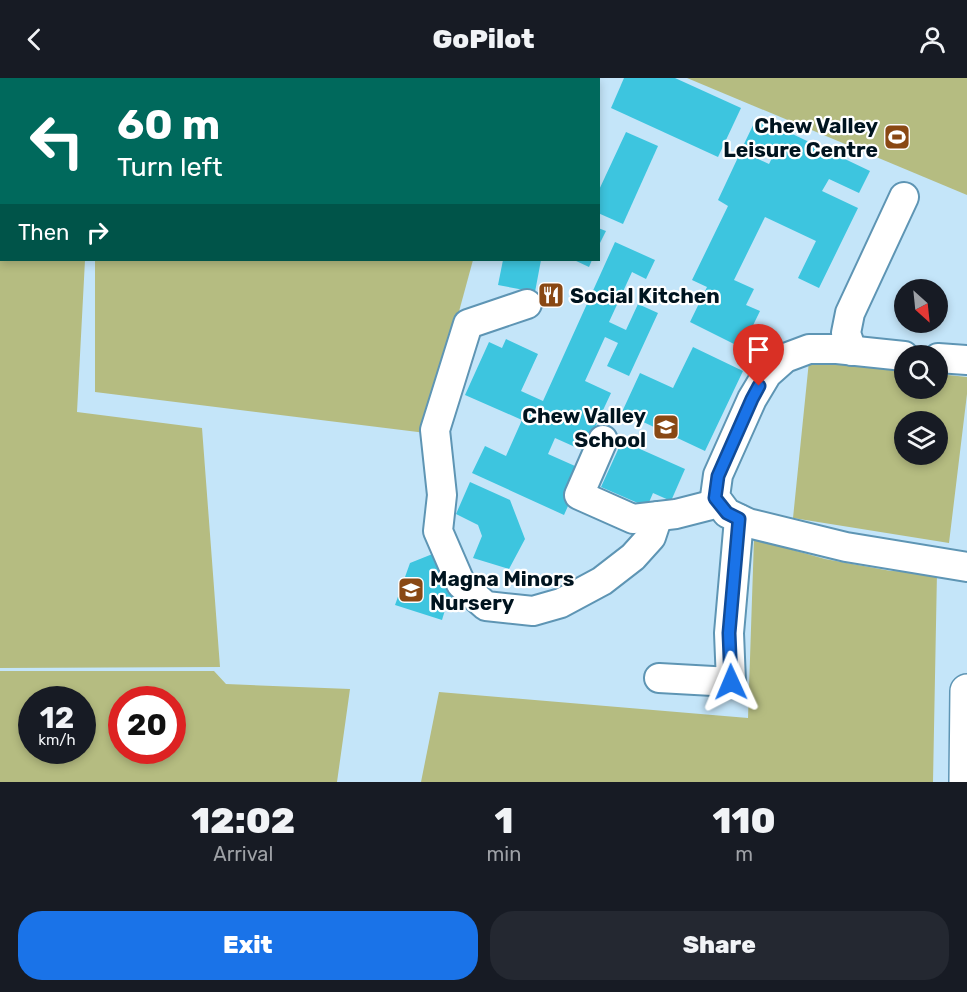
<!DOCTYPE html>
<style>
body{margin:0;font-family:Rubik,sans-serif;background:#242831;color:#f1f3f6;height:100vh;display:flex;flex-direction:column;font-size:22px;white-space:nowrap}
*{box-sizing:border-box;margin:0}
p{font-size:20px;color:#9ea1a6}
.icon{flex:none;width:33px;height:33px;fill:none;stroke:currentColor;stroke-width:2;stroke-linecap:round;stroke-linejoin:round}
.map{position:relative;height:704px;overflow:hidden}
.sheet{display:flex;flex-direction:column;background:#171b24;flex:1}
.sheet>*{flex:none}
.guide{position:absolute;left:0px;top:0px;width:600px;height:183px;box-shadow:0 3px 9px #0003;background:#00695c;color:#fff;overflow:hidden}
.needle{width:39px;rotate:153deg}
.tools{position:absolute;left:894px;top:201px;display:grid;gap:12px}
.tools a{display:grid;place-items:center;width:54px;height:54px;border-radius:50%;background:#171b24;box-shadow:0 3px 9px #0003;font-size:30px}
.speed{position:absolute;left:18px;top:608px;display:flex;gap:12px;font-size:30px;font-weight:700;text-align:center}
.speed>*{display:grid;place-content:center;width:78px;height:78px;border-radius:50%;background:#171b24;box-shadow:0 3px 9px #0003;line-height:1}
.speed small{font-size:15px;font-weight:400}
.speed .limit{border:9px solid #d22;background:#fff;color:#111}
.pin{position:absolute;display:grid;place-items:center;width:51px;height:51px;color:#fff;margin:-62px -26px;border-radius:50% 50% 50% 0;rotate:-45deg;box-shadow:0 0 6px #0007}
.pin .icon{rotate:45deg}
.me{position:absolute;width:66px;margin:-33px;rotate:359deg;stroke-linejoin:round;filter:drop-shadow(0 0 4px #0008)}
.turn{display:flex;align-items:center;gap:21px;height:126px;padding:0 18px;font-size:27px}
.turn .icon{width:78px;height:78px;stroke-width:2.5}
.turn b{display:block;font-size:42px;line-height:51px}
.then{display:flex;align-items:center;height:57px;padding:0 18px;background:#0003;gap:12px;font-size:22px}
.eta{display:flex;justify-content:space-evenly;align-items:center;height:102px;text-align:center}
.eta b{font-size:36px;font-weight:800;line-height:42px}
.button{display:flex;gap:12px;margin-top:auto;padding:12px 18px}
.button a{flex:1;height:69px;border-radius:24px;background:#1a73e8;color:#fff;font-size:24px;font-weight:800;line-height:69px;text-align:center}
.button a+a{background:#242831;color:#f1f3f6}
header{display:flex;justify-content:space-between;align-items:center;height:78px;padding:0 18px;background:#171b24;font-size:27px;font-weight:800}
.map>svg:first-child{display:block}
</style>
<header><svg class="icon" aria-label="back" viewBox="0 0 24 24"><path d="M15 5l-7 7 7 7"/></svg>GoPilot<svg class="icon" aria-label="person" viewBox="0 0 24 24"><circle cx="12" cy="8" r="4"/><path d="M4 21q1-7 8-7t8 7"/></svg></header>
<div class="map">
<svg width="967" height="704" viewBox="0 0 967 704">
<rect width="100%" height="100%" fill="#c4e5f9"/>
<!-- green -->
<g fill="#b5bc81" fill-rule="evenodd">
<path d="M0 0H544L2 2 1 145Z"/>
<path d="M687 0H967V117Z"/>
<path d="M0 157 2 182H85L77 334 202 350 220 589 0 590Z"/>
<path d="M95 182H473L426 355 95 314Z"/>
<path d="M809 283 904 293V310H938V296L967 299V316L949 465 793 440ZM904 344H938V376H904Z"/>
<path d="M754 461 825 481 891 493 937 494 933 704H421L439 614 748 640Z"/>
<path d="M0 593H214L226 606 350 611 337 704H0ZM32 621H82V672H32ZM122 621H172V672H122Z"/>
</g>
<!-- building -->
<g fill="#3dc5df">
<path d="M624 0H675L741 30 718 79 611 30Z"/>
<path d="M757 39 870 93 859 115 829 101 822 113 858 130 819 210 798 200 816 163 765 139 734 202 754 211 746 227 760 233 742 270 690 244 707 209 692 202 728 128 718 122 741 73 769 86 772 80 744 66Z"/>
<path d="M626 54 658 68 623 146 598 135V114Z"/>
<path d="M598 150 606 153 598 169Z"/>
<path d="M615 164 655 182 646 201 632 194 609 244 626 252 638 226 658 235 629 298 607 288 618 265 605 259 585 303 611 315 584 373 555 360 548 376 584 392 564 437 472 395 485 368 506 378 522 342 465 317 489 264 502 270 506 261 538 276 521 313 543 323Z"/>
<path d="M503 182H541L535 214 498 207Z"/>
<path d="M574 182H592L589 189Z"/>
<path d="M693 269 743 293 705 373 622 334 640 295 673 310Z"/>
<path d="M622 363 685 391 671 423 653 415 647 429 601 409Z"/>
<path d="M470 404 510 422 525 461 509 491 473 480 482 458 478 447 456 436Z"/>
<path d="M440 473 458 519 448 522 442 542 395 527 410 485Z"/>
</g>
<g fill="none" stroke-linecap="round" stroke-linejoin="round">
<defs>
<g id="minor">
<path d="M527 226 468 246 435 352 442 417 438 453 461 506 486 528 533 533 561 525 602 503 633 479 651 459 658 438"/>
<path d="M852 273 846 255 850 235 904 119"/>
<path d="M904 278 837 271H809L785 280 767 296 752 321 718 397 715 419 727 435 748 445 846 469 967 489"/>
<path d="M938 280 967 282"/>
<path d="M603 362 579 417 633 441 676 436 719 425"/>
<path d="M659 600 731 604 729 555 739 441"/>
</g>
<path id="major" d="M966 704 967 613"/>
</defs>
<!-- minor casing -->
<use href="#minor" stroke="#5e95b4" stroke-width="32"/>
<!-- major casing -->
<use href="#major" stroke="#5e95b4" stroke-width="36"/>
<!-- minor -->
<use href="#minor" stroke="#fff" stroke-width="28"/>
<!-- major -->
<use href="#major" stroke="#fff" stroke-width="33"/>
</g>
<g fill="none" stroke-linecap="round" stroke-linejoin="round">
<defs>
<path id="route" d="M731 604 729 555 739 441 727 435 715 420 718 398 752 321 759 308"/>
</defs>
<!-- route casing -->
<use href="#route" stroke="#114b97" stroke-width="15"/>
<!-- route -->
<use href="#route" stroke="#1a73e8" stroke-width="10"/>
</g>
<!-- icons -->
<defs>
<symbol id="stadium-square" viewBox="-11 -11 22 22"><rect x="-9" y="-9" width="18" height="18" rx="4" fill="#894814" stroke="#fff"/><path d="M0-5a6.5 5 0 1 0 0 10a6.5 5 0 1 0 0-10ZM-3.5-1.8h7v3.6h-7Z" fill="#fff"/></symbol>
<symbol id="restaurant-square" viewBox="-11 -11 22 22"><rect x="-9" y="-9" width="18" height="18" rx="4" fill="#894814" stroke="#fff"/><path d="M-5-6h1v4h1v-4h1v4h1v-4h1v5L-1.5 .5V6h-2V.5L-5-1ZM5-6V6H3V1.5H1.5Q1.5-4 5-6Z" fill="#fff"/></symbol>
<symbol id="school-square" viewBox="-11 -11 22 22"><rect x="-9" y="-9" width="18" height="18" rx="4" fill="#894814" stroke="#fff"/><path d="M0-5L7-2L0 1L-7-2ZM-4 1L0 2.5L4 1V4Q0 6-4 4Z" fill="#fff"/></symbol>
</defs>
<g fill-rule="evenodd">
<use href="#stadium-square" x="882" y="44" width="30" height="30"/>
<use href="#restaurant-square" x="536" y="202" width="30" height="30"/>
<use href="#school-square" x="651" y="334" width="30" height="30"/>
<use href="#school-square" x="396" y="497" width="30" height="30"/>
</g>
<g text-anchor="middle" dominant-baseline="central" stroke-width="4.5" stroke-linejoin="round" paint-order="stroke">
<!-- poi labels -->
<g font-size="21" font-weight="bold" fill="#00141f" stroke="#fff" text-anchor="end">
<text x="878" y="47">Chew Valley<tspan x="878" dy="24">Leisure Centre</tspan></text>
<text x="570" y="217" text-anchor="start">Social Kitchen</text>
<text x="646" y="337">Chew Valley<tspan x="646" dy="24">School</tspan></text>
<text x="430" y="500" text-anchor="start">Magna Minors<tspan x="430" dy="24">Nursery</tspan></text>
</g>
</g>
</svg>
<div class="tools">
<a><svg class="needle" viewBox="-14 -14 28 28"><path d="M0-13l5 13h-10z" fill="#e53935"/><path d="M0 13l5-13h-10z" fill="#9ea1a6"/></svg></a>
<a><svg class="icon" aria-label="search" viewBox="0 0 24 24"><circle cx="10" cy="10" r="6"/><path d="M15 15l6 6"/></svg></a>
<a><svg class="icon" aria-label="layers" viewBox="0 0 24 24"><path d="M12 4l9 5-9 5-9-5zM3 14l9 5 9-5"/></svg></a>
</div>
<div class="speed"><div>12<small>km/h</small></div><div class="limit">20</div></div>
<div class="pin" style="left:759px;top:308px;background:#d93025"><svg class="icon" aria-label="arrive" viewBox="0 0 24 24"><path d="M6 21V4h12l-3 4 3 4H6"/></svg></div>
<svg class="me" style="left:731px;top:604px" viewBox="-20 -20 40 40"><path d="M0-17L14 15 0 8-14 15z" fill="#1a73e8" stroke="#fff" stroke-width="4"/></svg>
<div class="guide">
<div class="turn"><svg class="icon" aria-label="left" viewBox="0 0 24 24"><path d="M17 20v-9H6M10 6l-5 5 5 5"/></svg><div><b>60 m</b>Turn left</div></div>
<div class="then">Then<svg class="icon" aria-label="right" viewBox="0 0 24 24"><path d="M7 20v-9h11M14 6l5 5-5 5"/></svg></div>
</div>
</div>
<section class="sheet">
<div class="eta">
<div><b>12:02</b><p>Arrival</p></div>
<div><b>1</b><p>min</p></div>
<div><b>110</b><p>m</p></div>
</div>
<div class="button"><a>Exit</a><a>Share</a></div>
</section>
